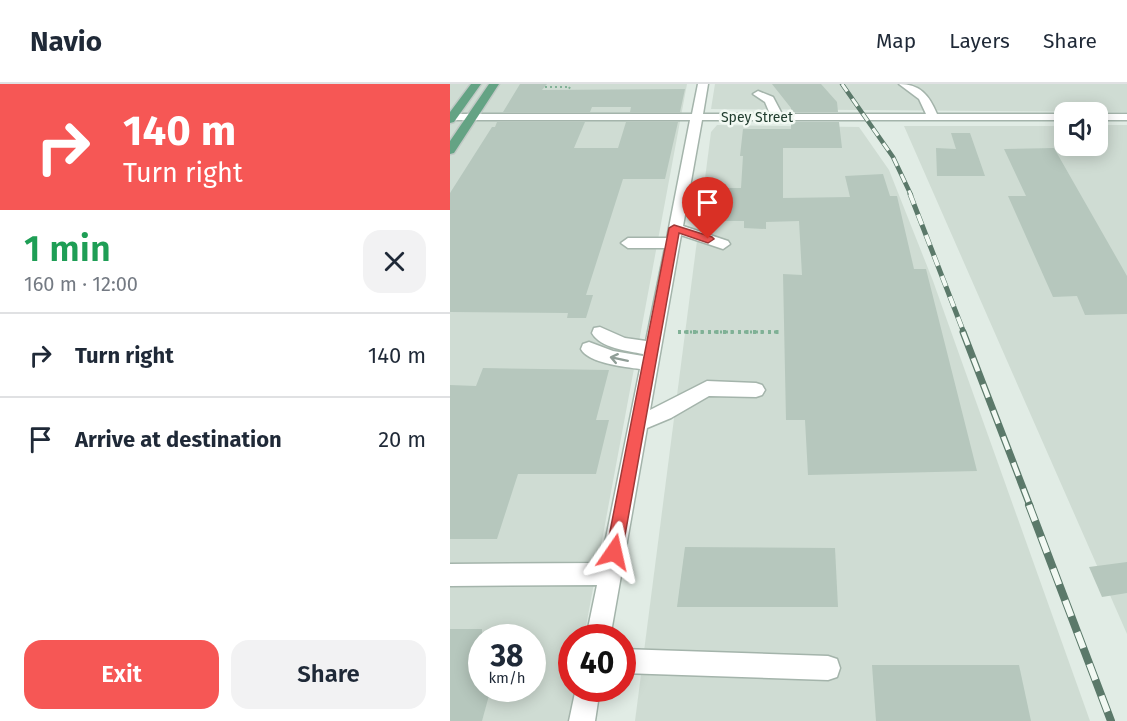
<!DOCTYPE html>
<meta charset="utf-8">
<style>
body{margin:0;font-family:"Fira Sans",sans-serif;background:#f2f2f3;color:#1f2937;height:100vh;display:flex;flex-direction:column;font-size:22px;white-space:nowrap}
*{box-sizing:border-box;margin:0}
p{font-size:20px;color:#747a83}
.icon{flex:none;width:33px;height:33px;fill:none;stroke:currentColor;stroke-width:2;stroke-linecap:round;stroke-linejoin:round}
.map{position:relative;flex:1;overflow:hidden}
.sheet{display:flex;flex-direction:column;background:#fff;width:450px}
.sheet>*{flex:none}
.guide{background:#f65755;color:#fff;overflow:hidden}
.fabs{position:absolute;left:604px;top:18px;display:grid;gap:12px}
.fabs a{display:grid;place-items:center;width:54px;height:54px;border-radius:12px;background:#fff;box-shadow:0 3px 15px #0003;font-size:30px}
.speed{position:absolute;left:18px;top:540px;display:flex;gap:12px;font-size:30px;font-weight:700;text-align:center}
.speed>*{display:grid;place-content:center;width:78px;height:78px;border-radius:50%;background:#fff;box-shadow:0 3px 15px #0003;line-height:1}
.speed small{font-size:15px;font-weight:400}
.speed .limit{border:9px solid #d22;background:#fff;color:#111}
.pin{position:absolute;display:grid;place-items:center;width:51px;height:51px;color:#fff;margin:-62px -26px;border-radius:50% 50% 50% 0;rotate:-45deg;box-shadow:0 0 6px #0007}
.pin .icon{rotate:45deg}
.me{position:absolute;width:66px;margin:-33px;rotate:11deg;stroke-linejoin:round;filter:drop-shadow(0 0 4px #0008)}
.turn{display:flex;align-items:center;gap:21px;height:126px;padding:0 24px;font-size:27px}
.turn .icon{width:78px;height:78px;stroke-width:2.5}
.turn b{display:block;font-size:42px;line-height:51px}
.round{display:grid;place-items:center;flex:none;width:63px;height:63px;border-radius:18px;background:#f2f2f3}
.summary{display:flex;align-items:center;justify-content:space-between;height:102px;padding:0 24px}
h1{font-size:36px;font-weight:600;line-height:45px;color:#1e9e55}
.primary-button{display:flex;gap:12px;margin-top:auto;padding:12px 24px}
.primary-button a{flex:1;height:69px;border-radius:18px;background:#f65755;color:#fff;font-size:24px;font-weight:600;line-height:69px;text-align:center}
.primary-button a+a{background:#f2f2f3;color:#1f2937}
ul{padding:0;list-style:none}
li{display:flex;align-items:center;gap:18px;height:84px;padding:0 24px;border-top:2px solid #e0e1e3}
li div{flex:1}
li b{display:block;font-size:22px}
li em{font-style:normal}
header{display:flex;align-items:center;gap:36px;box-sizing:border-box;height:84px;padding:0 30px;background:#fff;border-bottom:2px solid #e0e1e3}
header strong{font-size:28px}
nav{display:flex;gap:33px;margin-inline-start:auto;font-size:21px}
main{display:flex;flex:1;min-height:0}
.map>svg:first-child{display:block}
</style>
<header>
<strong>Navio</strong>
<nav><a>Map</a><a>Layers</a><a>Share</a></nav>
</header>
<main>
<section class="sheet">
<div class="guide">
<div class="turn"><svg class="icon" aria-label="right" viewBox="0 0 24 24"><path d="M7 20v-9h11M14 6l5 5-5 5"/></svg><div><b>140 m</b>Turn right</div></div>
</div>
<div class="summary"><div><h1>1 min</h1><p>160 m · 12:00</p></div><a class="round"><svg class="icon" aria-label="close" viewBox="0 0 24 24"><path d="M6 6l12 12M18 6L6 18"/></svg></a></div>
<ul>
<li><svg class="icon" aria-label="right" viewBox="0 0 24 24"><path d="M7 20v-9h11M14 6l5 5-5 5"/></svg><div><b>Turn right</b></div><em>140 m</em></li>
<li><svg class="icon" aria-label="arrive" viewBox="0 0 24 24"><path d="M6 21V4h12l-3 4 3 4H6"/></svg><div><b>Arrive at destination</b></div><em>20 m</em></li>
</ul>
<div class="primary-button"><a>Exit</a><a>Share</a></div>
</section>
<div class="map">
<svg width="677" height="637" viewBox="0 0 677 637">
<rect width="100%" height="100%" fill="#e1ece5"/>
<!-- built -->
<g fill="#cfdcd3" fill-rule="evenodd">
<path d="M0 0H237L134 553 122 554V604L125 605 119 637H0ZM32 554H82V604H32Z"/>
<path d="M265 0H677V28L261 25Z"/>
<path d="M267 41 409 43 439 86 483 197 640 637H185L261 48Z"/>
<path d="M648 41H677V550L454 42H615V62H648Z"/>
</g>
<!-- building -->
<g fill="#b6c7bd">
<path d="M70 0H97L92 6 235 5 230 28H180L181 23H142L140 28H53Z"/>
<path d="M322 0H371L387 18 388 28H341V24Z"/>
<path d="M47 38H135L124 64H168L176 38H228L215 95H173L136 211H143L136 234H117L118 229 0 228V109L42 43H45Z"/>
<path d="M341 38H389L392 64H333V114L400 113 395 92 433 90 440 112H447L464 185H476L527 387 358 391 355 336H336L333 190 352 191 349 137 316 138V145L294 144V137H249L252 118H259L261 104H291L293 72H290L293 45H341Z"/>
<path d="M501 49H520L535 92H487L486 64 506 65Z"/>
<path d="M604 64 677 192V230L635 231 627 212 603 213 558 112H576L554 65Z"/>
<path d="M33 284 159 286 146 336H159L146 390H68L47 455H0V301L26 302Z"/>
<path d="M235 463 385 464 388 523H227Z"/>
<path d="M677 478V509L652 513 639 483Z"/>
<path d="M0 545H32V604H41L32 637H0Z"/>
<path d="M422 581H569L581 637H426Z"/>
</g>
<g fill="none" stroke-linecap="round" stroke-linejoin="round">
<defs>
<g id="minor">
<path d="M248 0H258L253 30H320L315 18 303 10 308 7 323 13 332 30H476L469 15 449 0C470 0 479 11 487 30H615V36H252L233 142 278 157 280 160 273 165 231 151 200 326 257 297 306 299 312 301 315 306 312 311 306 313 259 312 221 334 197 344 160 554H136L147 501 0 502V480L151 479 190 285C175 283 138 279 131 265L133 260 139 258 163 267 193 272V270C178 267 150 264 142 249L144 244 150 243 175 254 196 257 215 164H178L171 159 178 154H217L240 36H0V30H242Z"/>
<rect x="648" y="30" width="29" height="6"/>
<path d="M172 565 378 572 387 575 390 584 387 593 378 596 172 589Z"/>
<path d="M126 604H150L145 637H119Z"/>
</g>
<g id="major">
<path d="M21 0H31L4 38 0 39V28Z"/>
<path d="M39 0H49L4 69 0 70V57Z"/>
</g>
</defs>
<!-- minor casing -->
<use href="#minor" stroke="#a4b4ab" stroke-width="3"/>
<!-- major casing -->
<use href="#major" stroke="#c1c9c5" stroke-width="3"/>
<!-- path-far2 -->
<path stroke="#80b196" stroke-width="2" stroke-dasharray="2 3" stroke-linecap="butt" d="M95 3H120L118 6"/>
<!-- path-far1 -->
<path stroke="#80b196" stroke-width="3" stroke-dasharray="2 4" stroke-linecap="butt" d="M228 248H330"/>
<!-- path -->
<path stroke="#80b196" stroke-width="4" stroke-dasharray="3 4.5" stroke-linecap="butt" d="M228 248H330"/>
<!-- minor -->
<use href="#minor" fill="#fff" fill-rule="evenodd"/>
<!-- major -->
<use href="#major" fill="#64a384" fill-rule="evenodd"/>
<defs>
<path id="rail-far3" d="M392 0 443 73 461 111"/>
<path id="rail-far2" d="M460 110 514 249"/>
<path id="rail-far1" d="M513 248 580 422"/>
<path id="rail" d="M579 421 661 637"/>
</defs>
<!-- rail-far3 casing -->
<use href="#rail-far3" stroke="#5b796a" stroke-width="4.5"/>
<!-- rail-far2 casing -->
<use href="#rail-far2" stroke="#5b796a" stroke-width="5"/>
<!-- rail-far1 casing -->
<use href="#rail-far1" stroke="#5b796a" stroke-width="7"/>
<!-- rail casing -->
<use href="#rail" stroke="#5b796a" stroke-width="8"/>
<!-- rail-far3 -->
<use href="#rail-far3" stroke="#f2f9f3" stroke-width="3" stroke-dasharray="9" stroke-linecap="butt"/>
<!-- rail-far2 -->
<use href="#rail-far2" stroke="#f2f9f3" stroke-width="4" stroke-dasharray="11" stroke-linecap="butt"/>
<!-- rail-far1 -->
<use href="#rail-far1" stroke="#f2f9f3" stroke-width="4.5" stroke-dasharray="14" stroke-linecap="butt"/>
<!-- rail -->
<use href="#rail" stroke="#f2f9f3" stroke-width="6" stroke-dasharray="17" stroke-linecap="butt"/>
</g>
<!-- one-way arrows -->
<defs><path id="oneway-shaft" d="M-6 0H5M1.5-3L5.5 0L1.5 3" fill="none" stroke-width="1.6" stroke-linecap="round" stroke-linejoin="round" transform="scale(1.5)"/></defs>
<use stroke="#909e97" href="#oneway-shaft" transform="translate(169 275) rotate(-168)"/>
<!-- route -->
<path fill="#f65755" stroke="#a03937" stroke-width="1.5" d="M224 141 262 153 264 155 258 159 229 149 172 468 170 474 164 476 158 474 156 468 219 144Z"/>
<g text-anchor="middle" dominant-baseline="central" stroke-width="5" stroke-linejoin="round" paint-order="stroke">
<!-- far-street labels -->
<g font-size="14" fill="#213d2f" stroke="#f2f9f3">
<text x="307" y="33">Spey Street</text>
</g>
</g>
</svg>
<div class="fabs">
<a><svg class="icon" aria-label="sound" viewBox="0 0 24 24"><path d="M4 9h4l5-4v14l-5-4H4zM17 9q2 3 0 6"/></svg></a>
</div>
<div class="speed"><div>38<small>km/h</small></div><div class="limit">40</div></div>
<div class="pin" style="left:258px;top:155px;background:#d93025"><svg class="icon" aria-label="arrive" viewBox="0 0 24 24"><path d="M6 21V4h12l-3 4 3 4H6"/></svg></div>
<svg class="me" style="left:164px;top:468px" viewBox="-20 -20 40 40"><path d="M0-17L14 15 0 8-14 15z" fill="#f65755" stroke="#fff" stroke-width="4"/></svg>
</div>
</main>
